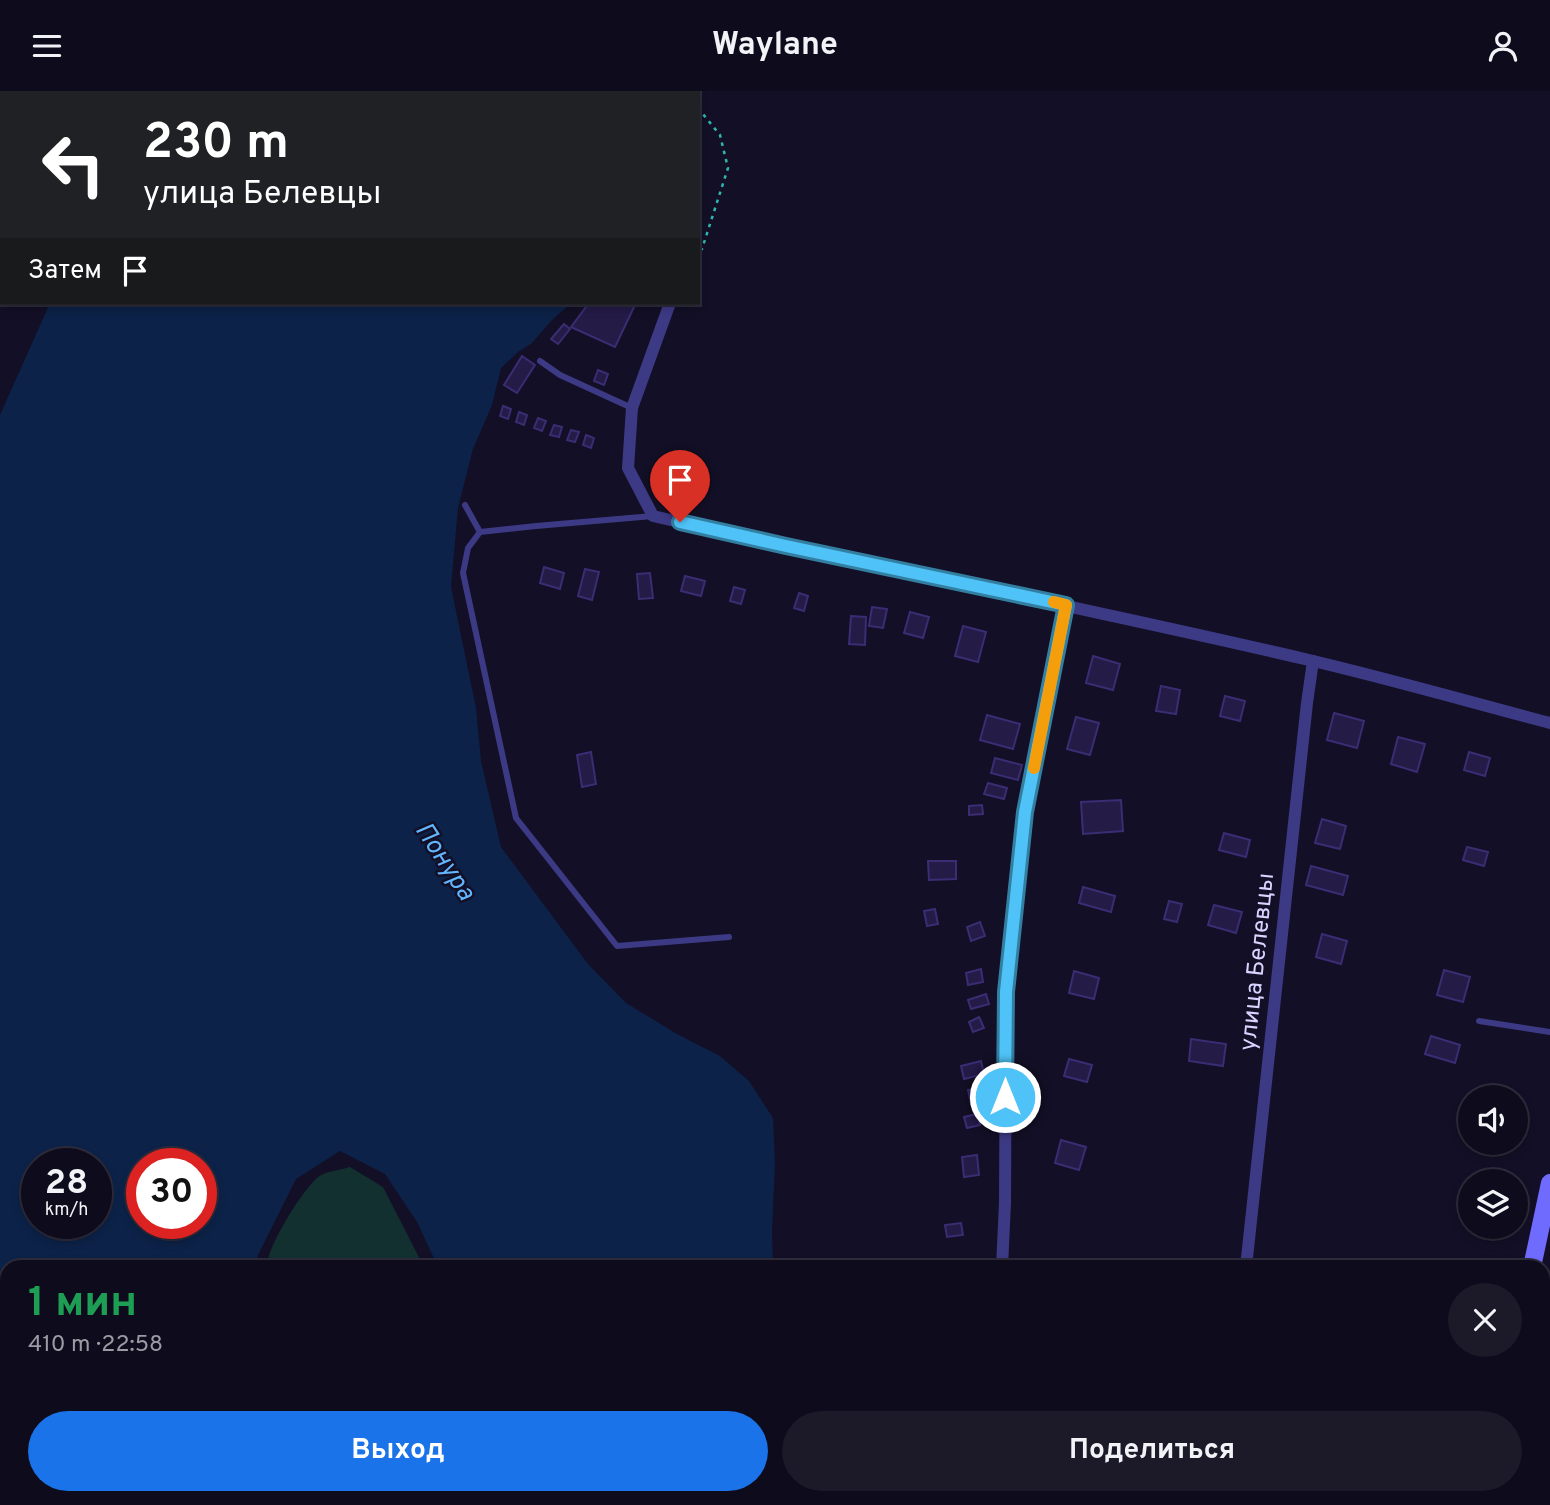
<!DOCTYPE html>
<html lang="ru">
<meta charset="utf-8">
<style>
body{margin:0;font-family:Overpass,sans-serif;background:#1c1929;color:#f1f3f6;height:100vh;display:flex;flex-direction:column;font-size:26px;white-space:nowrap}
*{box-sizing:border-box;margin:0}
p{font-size:23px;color:#9b9ba3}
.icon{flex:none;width:38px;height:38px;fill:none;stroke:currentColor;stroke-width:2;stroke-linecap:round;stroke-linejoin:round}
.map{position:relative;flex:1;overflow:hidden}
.drawer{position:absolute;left:0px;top:1169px;width:1550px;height:245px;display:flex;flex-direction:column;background:#0e0b1c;border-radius:21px 21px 0 0;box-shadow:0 4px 10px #0003,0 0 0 2px #2e2b3b}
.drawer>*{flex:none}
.top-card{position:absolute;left:0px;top:0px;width:700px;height:214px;box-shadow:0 4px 10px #0003,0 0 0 2px #2e2b3b;background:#202124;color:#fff;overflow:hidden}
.fabs{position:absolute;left:1458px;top:994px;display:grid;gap:14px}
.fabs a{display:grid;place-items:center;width:70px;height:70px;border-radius:50%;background:#0e0b1c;box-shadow:0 4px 10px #0003,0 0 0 2px #2e2b3b;font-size:35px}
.speed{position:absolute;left:21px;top:1057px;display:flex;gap:14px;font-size:35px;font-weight:700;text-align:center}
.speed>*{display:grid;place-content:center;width:91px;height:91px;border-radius:50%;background:#0e0b1c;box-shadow:0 4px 10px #0003,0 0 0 2px #2e2b3b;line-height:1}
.speed small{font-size:18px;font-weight:400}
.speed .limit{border:10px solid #d22;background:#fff;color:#111}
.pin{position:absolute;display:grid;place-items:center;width:60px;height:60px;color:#fff;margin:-72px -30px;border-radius:50% 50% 50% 0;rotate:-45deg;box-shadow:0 0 7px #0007}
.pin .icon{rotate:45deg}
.me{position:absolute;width:77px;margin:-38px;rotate:0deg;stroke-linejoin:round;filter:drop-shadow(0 0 5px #0008)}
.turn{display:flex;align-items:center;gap:24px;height:147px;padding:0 28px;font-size:32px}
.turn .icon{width:91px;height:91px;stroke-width:2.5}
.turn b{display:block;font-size:49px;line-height:60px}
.then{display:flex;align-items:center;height:66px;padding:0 28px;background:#0003;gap:14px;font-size:26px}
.round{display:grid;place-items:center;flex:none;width:74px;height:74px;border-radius:37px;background:#1c1929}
.overview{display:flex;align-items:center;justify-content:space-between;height:119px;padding:0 28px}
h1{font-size:42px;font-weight:700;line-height:52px;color:#1e9e55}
.cta{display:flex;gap:14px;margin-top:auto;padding:14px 28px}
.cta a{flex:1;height:80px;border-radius:42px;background:#1a73e8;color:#fff;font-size:28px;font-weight:700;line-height:80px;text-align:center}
.cta a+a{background:#1c1929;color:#f1f3f6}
header{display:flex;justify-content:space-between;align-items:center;height:91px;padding:0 28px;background:#0e0b1c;font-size:32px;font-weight:700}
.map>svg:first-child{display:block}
</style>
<header><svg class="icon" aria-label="menu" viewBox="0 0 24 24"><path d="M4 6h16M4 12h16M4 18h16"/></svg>Waylane<svg class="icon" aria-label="person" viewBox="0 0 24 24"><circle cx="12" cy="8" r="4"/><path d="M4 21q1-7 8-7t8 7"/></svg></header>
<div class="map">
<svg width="1550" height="1414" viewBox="0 0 1550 1414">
<rect width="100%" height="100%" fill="#130f26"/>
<!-- green -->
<g fill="#12302f">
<path d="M342 0H656V2H347Z"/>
<path d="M350 1076 383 1096 424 1176H266C269 1153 301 1101 318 1086 326 1080 341 1079 350 1076Z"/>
<rect x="272" y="1407" width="194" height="7"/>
</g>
<!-- water -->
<g fill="#0c2248" fill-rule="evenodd">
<path d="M31 0H219L223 2H31Z"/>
<path d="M50 212H571L552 229 531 253 518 261 501 277 492 314 473 358 458 417 451 496 476 617 481 670 501 756 588 873 626 912 677 943 720 965 749 990 773 1027 775 1072 772 1141 773 1176H438L417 1131 385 1083 340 1060 296 1088 258 1164 256 1176H7V1407H265L264 1414H0V324ZM37 1073H96V1132H37ZM142 1073H201V1132H142Z"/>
<path d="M480 1407H771L767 1414H480Z"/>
</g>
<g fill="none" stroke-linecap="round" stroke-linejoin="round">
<!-- stream -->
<g stroke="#0c2248" stroke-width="4.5">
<path d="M1544 1407 1550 1409"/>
<path d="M1532 1414 1533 1407"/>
</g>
<!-- river -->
<path stroke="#0c2248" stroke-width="26" d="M587 0 589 2"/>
</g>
<!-- building -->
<g fill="#241b47" stroke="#3b2d73" stroke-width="2">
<path d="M589 212H636L615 256 571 236Z"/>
<path d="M564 233 570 238 558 253 551 248Z"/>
<path d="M522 265 535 274 517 302 504 294Z"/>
<path d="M598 279 608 283 604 294 594 290Z"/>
<path d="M503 315 511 318 508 328 500 325Z"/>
<path d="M519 321 527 324 524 334 516 331Z"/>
<path d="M538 327 546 330 542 340 534 337Z"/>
<path d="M554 334 562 336 559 346 550 344Z"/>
<path d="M571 339 579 341 575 351 567 349Z"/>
<path d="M586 344 594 347 591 357 583 354Z"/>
<path d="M544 476 564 482 560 498 540 492Z"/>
<path d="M585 478 599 481 592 509 578 505Z"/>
<path d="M650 482 653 507 639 508 637 483Z"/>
<path d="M685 485 705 490 701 505 681 500Z"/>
<path d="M734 496 745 499 741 513 730 510Z"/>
<path d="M799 502 808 505 804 520 794 517Z"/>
<path d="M872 516 887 518 883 537 869 535Z"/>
<path d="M910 521 929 526 923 547 904 542Z"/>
<path d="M851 525 866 526 865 554 849 553Z"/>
<path d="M963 535 986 541 978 571 955 565Z"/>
<path d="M1093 565 1120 573 1113 599 1086 592Z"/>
<path d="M1161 595 1180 599 1176 623 1156 620Z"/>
<path d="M1225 605 1245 610 1240 630 1220 625Z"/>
<path d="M1334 622 1364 630 1357 657 1327 649Z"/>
<path d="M987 624 1020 633 1013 658 980 649Z"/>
<path d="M1076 626 1099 632 1090 664 1067 658Z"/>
<path d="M1398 646 1425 653 1417 681 1391 673Z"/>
<path d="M591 661 596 693 582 696 577 664Z"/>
<path d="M1469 661 1490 667 1485 685 1464 679Z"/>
<path d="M995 667 1022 674 1018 689 991 682Z"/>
<path d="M988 692 1007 697 1004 708 984 703Z"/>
<path d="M1121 709 1123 740 1083 743 1081 711Z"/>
<path d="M982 714 983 723 969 724V715Z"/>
<path d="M1322 728 1346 735 1340 758 1315 752Z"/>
<path d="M1224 742 1250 749 1246 766 1219 759Z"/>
<path d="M1467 756 1488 761 1484 775 1463 769Z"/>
<path d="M928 770H956V788L929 789Z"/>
<path d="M1311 775 1348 785 1343 804 1306 794Z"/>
<path d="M1083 796 1115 805 1111 821 1079 812Z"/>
<path d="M1169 810 1182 813 1177 831 1164 828Z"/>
<path d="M1214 814 1242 821 1236 842 1208 834Z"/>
<path d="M935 818 938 833 927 835 924 820Z"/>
<path d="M980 831 985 845 971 850 967 836Z"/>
<path d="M1322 843 1347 850 1341 873 1316 866Z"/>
<path d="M981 878 983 891 968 894 966 882Z"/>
<path d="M1444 879 1470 886 1463 911 1437 904Z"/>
<path d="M1074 880 1099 887 1094 908 1069 902Z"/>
<path d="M986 903 989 913 971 918 968 909Z"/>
<path d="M979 926 984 937 973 941 969 931Z"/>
<path d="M1431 945 1460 954 1455 972 1425 963Z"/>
<path d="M1191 948 1226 953 1223 975 1189 970Z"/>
<path d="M1069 968 1092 974 1087 991 1064 985Z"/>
<path d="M981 970 984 983 964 988 961 975Z"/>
<path d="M980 996 983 1010 971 1013 968 999Z"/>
<path d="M977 1023 980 1034 967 1037 964 1026Z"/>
<path d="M1061 1049 1086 1056 1079 1079 1055 1072Z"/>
<path d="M977 1064 979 1084 964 1086 962 1066Z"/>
<path d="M961 1132 963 1144 947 1146 945 1134Z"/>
<path d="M1145 1407H1171L1170 1414H1144Z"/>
</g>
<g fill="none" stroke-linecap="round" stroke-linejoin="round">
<!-- path -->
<g stroke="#2fb8b0" stroke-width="2.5" stroke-dasharray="3.5 5" stroke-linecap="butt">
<path d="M697 2V0"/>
<path d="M698 17 720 44 728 77 702 158 698 161"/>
</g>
<!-- lane -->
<g stroke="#3d3a85" stroke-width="6">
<path d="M540 270 560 284 632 317"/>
<path d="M465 414 480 441"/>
<path d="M653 425 536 435 480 441 468 457 463 482 516 727 617 855 729 846"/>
<path d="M1479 930 1550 941"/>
</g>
<!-- street -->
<g stroke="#3d3a85" stroke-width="12">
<path d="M311 0 316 2"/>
<path d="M670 212 632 317 628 377 653 425C871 475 1091 518 1309 569 1390 588 1470 611 1550 632"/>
<path d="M1002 1176 1005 1112 1006 901 1025 721 1066 514"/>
<path d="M1246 1176 1307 612 1313 570"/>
<path d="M1544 1345 1550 1347"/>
<path d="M999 1407V1414"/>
<path d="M1221 1414 1222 1407"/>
</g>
<!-- secondary -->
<g stroke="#6f6bff" stroke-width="18">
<path d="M1532 1176 1550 1092"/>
<path d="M1482 1414 1483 1407"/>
</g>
</g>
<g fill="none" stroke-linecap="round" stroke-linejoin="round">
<defs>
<path id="route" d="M680 431 786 455 1066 514 1025 721 1006 901 1005 1006"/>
</defs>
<!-- route casing -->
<use href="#route" stroke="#337fa1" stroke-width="18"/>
<!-- route -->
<use href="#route" stroke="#4fc3f7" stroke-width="12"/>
<!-- slow -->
<path stroke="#f59e0b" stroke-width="12" d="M1034 677 1066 514 1054 511"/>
</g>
<g text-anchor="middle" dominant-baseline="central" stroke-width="5" stroke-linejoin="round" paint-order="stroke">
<!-- street labels -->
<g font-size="24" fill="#d9d4ff" stroke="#130f26">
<text transform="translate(1258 871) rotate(-84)">улица Белевцы</text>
</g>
<!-- water labels -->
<g font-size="26" font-style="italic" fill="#62b6ff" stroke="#130f26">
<text transform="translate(444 771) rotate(57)">Понура</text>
</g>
</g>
</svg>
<div class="fabs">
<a><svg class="icon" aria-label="sound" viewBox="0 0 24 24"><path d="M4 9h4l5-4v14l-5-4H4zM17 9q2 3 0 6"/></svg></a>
<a><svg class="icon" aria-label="layers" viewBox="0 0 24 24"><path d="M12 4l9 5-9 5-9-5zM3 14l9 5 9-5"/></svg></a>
</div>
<div class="speed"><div>28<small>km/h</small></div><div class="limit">30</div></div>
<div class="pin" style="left:680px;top:431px;background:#d93025"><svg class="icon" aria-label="arrive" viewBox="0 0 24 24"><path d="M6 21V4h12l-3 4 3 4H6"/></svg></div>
<svg class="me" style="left:1005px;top:1006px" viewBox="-20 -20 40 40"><circle r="17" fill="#4fc3f7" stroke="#fff" stroke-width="3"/><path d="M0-11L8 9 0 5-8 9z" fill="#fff"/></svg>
<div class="top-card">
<div class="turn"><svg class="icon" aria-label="left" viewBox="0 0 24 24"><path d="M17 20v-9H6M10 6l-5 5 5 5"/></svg><div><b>230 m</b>улица Белевцы</div></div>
<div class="then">Затем<svg class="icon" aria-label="arrive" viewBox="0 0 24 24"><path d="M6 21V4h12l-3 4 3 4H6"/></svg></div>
</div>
<section class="drawer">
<div class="overview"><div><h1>1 мин</h1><p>410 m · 22:58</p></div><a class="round"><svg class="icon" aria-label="close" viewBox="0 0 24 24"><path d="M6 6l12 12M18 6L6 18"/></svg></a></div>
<div class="cta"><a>Выход</a><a>Поделиться</a></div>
</section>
</div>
